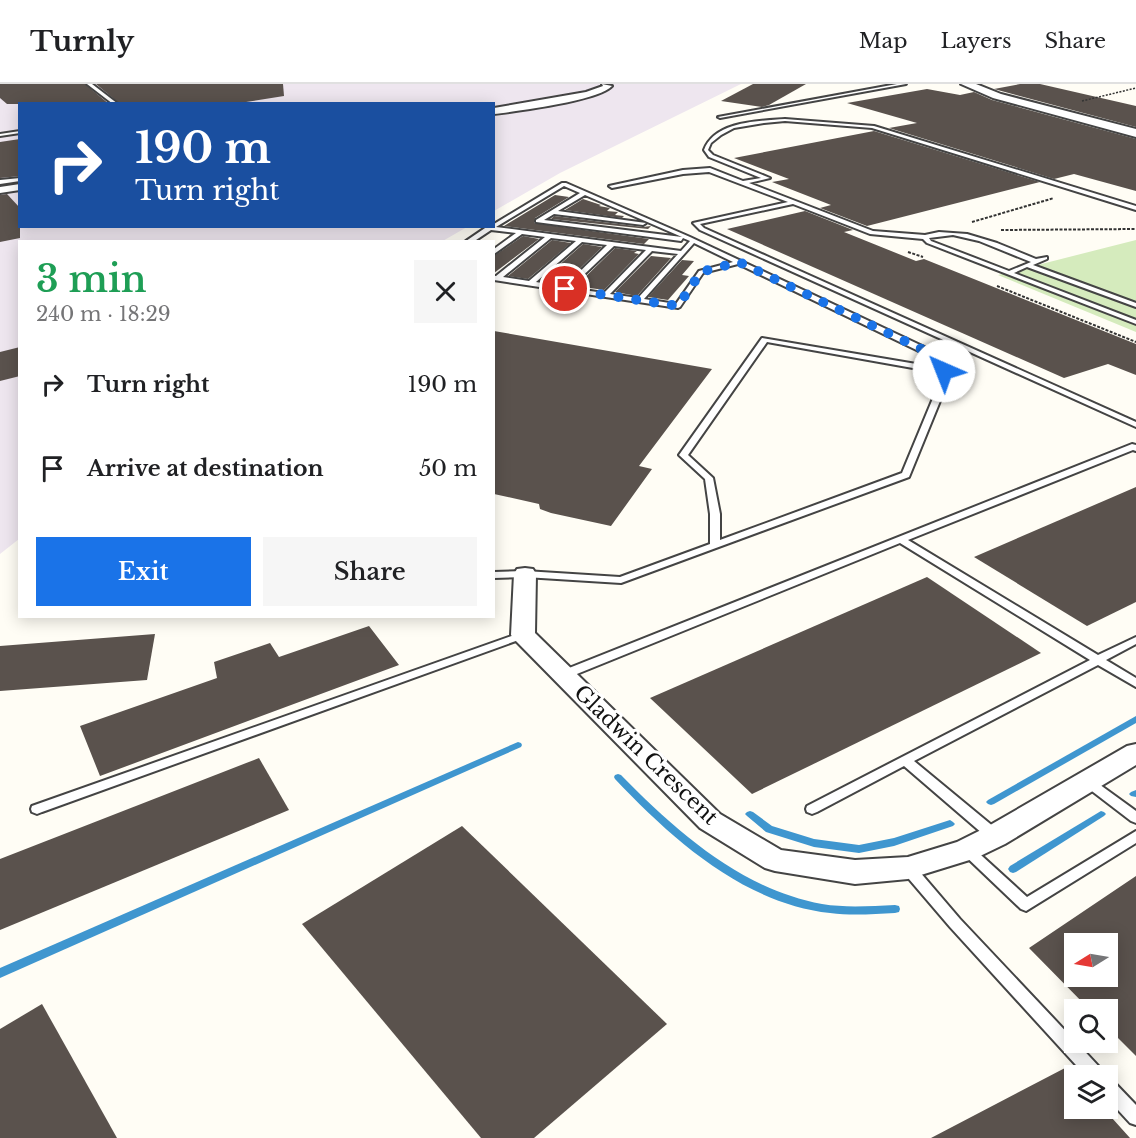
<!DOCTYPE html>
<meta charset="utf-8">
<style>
body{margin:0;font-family:"Libre Baskerville",serif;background:#f6f6f6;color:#202124;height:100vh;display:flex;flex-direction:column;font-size:22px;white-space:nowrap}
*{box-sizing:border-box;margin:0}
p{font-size:20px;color:#757577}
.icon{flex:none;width:33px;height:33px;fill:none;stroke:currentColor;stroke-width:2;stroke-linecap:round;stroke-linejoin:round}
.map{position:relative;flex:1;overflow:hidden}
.panel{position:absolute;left:18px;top:156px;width:477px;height:378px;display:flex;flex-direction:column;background:#fff;border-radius:0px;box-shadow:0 3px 15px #0003}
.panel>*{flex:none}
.top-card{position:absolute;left:18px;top:18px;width:477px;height:126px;border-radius:0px;box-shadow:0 3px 15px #0003;background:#1a4fa0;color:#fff;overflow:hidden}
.needle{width:39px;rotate:259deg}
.controls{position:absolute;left:1064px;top:849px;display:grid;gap:12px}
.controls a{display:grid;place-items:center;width:54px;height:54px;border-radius:0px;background:#fff;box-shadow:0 3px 15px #0003;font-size:30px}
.pin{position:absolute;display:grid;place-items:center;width:51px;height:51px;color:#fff;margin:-26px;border:3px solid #fff;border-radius:50%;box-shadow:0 2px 6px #0007}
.me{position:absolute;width:66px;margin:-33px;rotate:316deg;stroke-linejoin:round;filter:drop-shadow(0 0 4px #0008)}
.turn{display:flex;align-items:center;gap:21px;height:126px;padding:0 18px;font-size:27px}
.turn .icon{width:78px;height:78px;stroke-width:2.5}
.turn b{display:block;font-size:42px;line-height:51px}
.round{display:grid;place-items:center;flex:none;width:63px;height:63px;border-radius:0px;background:#f6f6f6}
.overview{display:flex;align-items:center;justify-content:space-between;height:102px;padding:0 18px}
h1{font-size:36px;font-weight:600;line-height:45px;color:#1e9e55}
.action{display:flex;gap:12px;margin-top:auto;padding:12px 18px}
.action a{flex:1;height:69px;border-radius:0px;background:#1a73e8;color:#fff;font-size:24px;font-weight:600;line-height:69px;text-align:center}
.action a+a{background:#f6f6f6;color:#202124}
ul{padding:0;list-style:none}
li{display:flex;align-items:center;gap:18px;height:84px;padding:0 18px}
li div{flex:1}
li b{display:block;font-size:22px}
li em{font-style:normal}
header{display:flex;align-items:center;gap:36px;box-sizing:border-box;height:84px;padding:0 30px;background:#fff;border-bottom:2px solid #e0e0e0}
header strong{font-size:28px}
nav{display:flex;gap:33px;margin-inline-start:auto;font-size:21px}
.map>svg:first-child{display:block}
</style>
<header>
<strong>Turnly</strong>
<nav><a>Map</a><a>Layers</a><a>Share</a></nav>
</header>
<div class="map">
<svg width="1136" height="1054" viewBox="0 0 1136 1054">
<rect width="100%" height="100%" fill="#fffdf5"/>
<!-- industrial -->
<path fill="#eee6ef" d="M0 0H741L560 89 494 127V20H20V142L467 143 441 158H20L19 455 0 470Z"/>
<!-- green -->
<path fill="#d5ebbd" d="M1136 156V248L998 191Z"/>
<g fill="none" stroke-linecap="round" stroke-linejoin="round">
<!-- stream -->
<g fill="#3f96cf" fill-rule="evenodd">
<path d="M1136 632V639L994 720 991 721 988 720 986 718 988 716Z"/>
<path d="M518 658 521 659 522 661 521 663 0 894V884Z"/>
<path d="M618 690 621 691C677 748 741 805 822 820 846 824 871 822 895 821L899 822 900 825 899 828 895 829C874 830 852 832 830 829 743 819 673 756 615 695L614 693 615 691Z"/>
<path d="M1136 706V713L1131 712 1129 710 1131 708Z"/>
<path d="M750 727 753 728 772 742 814 755 859 761 894 754 950 736 953 738 955 740 953 742 894 762 859 769 814 763 766 748 747 732 745 730 747 728Z"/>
<path d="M1101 727 1104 728 1106 730 1104 732 1016 788 1013 789 1010 788 1008 785 1010 782Z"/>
</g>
</g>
<!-- building -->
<g fill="#5a524d" fill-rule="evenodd">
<path d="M0 0H85L109 20H7L0 14Z"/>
<path d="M96 0H283L284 12 233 20H120Z"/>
<path d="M753 0H806L769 21 762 23 721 17Z"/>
<path d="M1020 0H1040L1136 22V43L994 5Z"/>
<path d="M927 5 960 11 974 8 992 16 1136 55V107L1074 90 1054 95 889 44 917 39 847 19Z"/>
<path d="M874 47 1040 98 867 142 820 124 831 121 772 98 789 95 734 74Z"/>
<path d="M20 55V92L0 94V58Z"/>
<path d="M7 110 20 124V154L0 158V111Z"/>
<path d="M555 111 569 113 535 134 534 139 649 155 644 160 504 142Z"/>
<path d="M583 115 601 121 599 122 610 124 607 127 618 128 615 131 624 132 622 134 565 126Z"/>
<path d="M805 127 853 146 844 148 916 177 924 175 1136 260V291L1108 280 1064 294 727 145Z"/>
<path d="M554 132 643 143 651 142 648 145 658 146 551 135Z"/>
<path d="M523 152 539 155 494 189V172Z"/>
<path d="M552 156 571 159 528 195 508 192Z"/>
<path d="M583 160 602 163 564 200 541 197Z"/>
<path d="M615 164 637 167 634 169 639 170 604 206 576 202Z"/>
<path d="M651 172 671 174 637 212 615 208Z"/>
<path d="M682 176 694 177 682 191 689 192 668 216 648 213Z"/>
<path d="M494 247 712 285 639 382 652 385 611 442 551 429 540 425 539 420 494 410Z"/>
<path d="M20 263V292L0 297V268Z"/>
<path d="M1136 403V518L1087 542 974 473Z"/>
<path d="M927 493 1041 569 752 710 650 614Z"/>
<path d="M369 542 399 581 100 692 80 642 217 594 214 578 270 559 279 573Z"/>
<path d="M155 550 147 596 0 607V562Z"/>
<path d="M259 674 289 726 0 846V775Z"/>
<path d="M462 742 667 940 534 1054H481L302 840Z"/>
<path d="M1136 792V972L1107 943V926H1090L1029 864ZM1074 860H1107V892H1074Z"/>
<path d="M42 920 117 1054H0V945Z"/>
<path d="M1065 984 1074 993V1024H1103L1130 1054H931Z"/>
</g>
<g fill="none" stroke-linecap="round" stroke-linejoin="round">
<defs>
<g id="service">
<path d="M87 0H92L118 20H113Z"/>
<path d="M897 0H906L720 34 718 33Z"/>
<path d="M785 35 874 42 1136 122V126L872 44 785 37 764 39 734 44 721 51 711 59 708 66 713 71 770 94 749 99 873 147 925 151 939 148 967 150 997 159 1036 175 1047 173V175L1033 181 1136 219V223L1027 183 1014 189 1136 236V240L927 159 923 155 870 150 793 120 700 140 704 144 1136 338V343L700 146 693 139 788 118 709 88 683 90 612 104 609 102 683 86 710 84 743 97 761 94 709 73 704 66C715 37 758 37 785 35ZM953 151 979 157 1031 178 1009 187 931 157 929 154Z"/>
<path d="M20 47V49L0 52V50Z"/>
<path d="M20 94V97L0 100V96Z"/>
<path d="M562 99H566L690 153 935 268 948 281 949 295 909 393 621 499 525 493 494 494V488L525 487 620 493 710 460V430L705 395 679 371 762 254 940 284V282L929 272 738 180 703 189 680 223 678 224 494 196V192H496L545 153 522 150 494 170V165L516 149 491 146 473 158 466 157 488 142H494V140ZM564 102 580 109 536 136V138L681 157 683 154 690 157 681 167 496 143ZM585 111 682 153 544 136 554 130 643 141 646 139 558 127ZM551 154 576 157 529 197 503 193ZM582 158 607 161 564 203 536 198ZM694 159 733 178 699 187 676 220 644 215ZM614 162 646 166 604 209 570 204ZM652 167 678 170 638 214 610 210ZM767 258 941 289V295L902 389 720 456V430L713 394 688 371Z"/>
<path d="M1132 360 1136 361V367L1133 366 908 456 1098 571 1136 553V560L1106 576 1136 594V603L1098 581 914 677 1000 748 1002 752 1000 756 995 757 990 756 904 682 817 728 812 730 807 728 806 725 807 722 1090 576 900 459 567 594H559L557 591 559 588Z"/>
<path d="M523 548 528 551 527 553 42 728 37 730 32 728 31 725 32 722Z"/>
<path d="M1088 693 1092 695 1136 727V739L1131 737 1084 701 1082 698 1084 695Z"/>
<path d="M1136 747V759L1026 827 1021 825 959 766 961 762 966 761 971 762 1027 813Z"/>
<path d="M908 779 913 780 960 835 1074 956V958H1076L1103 987 1105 992H1086L950 843 903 788 901 784 903 780Z"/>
<path d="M1107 994 1113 997 1136 1021V1041L1130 1039 1107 1014Z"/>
</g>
<g id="minor">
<path d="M602 0 612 2C599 17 517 27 494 30V24L586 8 603 2Z"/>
<path d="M20 100V106L0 109V103Z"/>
<path d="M525 484 533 485 536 490 535 549 720 730 781 766 855 776 908 773 957 758 985 744 1127 662 1136 660V681L1005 760 976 774 908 795 855 800 775 787 765 784 700 744 515 556 511 551 514 490 517 485Z"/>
</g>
<path id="tertiary" d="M961 0H976L1001 10 1136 45V53L993 14Z"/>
</defs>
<!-- service casing -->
<use href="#service" stroke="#444" stroke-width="4"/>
<!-- minor casing -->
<use href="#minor" stroke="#444" stroke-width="4"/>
<!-- tertiary casing -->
<use href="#tertiary" stroke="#444" stroke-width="4"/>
<!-- path-far1 -->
<path stroke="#333" stroke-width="1.5" stroke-dasharray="2 1.5" stroke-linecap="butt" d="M1082 17 1136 4"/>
<!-- path -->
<g stroke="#333" stroke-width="2" stroke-dasharray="3 1.5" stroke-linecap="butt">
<path d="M972 138 1054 114"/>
<path d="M1001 146 1136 145"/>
<path d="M908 168 923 173"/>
<path d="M997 202 1136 258"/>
</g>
<!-- service -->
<use href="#service" fill="#fff" fill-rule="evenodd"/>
<!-- minor -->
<use href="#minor" fill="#fff" fill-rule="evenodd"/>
<!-- tertiary -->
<use href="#tertiary" fill="#fff" fill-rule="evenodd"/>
</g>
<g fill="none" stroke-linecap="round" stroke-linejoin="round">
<!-- route -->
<path stroke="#1a73e8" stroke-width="10" stroke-dasharray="0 18" d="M565 205 678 222 701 188 739 178 932 270 944 281V287"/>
</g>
<g text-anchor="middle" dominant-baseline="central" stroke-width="6" stroke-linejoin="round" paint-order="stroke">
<!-- near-street labels -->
<g font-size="21" fill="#111" stroke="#fff">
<text transform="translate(646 671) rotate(44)">Gladwin Crescent</text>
</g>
</g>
</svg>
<div class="controls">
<a><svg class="needle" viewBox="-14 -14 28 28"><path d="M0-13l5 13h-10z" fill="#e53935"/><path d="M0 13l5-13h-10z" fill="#757577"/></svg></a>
<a><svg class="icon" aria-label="search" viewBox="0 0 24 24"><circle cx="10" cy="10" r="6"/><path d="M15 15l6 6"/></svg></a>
<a><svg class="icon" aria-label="layers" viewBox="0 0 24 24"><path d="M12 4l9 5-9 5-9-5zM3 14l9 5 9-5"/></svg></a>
</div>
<div class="pin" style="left:565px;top:205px;background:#d93025"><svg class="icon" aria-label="arrive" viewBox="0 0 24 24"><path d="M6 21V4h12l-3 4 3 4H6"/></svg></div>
<svg class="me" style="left:944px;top:287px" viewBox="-20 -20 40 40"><circle r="19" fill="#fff"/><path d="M0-13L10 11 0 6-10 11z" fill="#1a73e8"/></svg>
<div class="top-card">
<div class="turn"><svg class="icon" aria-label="right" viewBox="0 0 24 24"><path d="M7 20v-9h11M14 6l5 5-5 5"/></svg><div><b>190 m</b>Turn right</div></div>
</div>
<section class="panel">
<div class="overview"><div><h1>3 min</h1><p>240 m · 18:29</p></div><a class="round"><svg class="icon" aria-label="close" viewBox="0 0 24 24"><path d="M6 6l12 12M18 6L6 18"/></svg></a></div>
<ul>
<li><svg class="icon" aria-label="right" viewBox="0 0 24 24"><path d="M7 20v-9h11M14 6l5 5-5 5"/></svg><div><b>Turn right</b></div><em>190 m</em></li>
<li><svg class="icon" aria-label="arrive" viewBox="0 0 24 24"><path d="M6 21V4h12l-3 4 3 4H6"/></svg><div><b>Arrive at destination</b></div><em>50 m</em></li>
</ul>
<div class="action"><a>Exit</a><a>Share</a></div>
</section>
</div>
